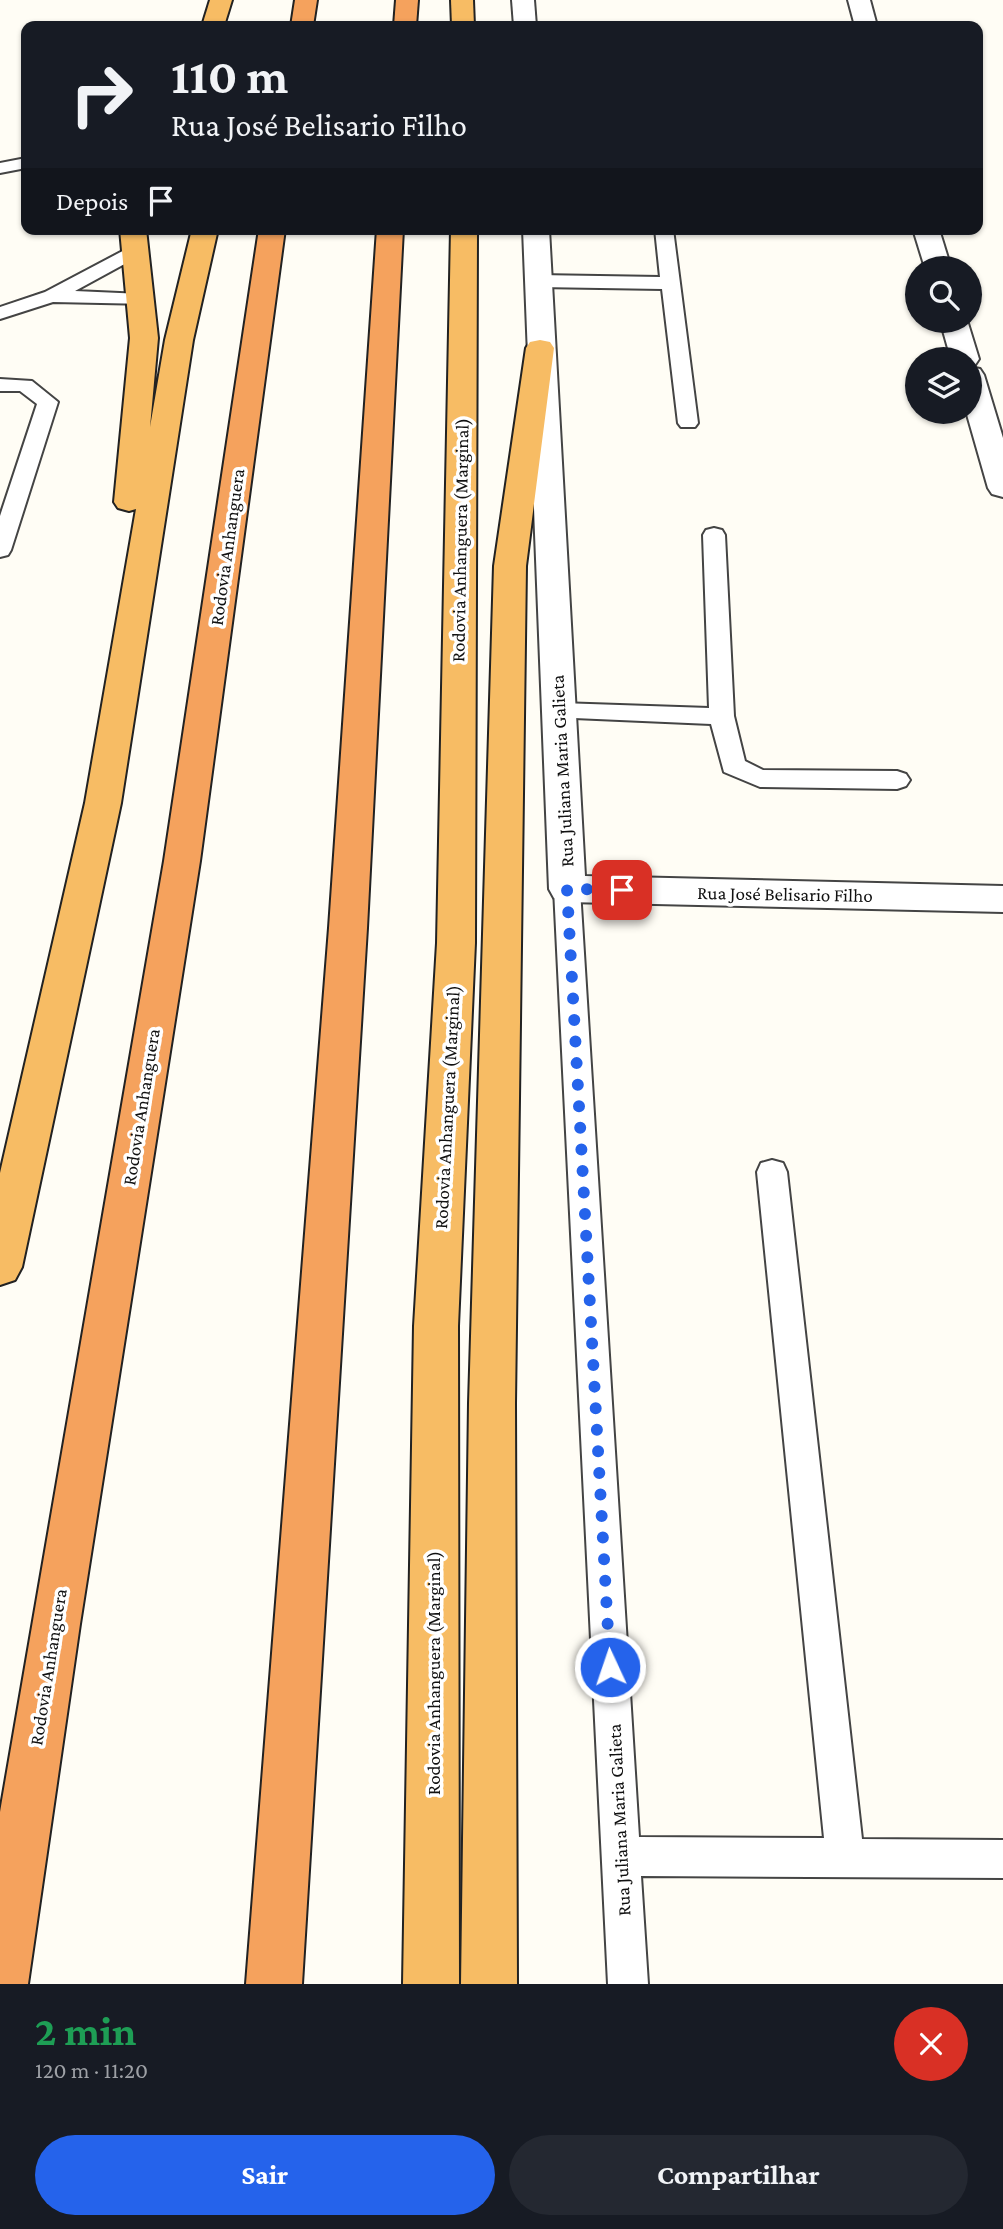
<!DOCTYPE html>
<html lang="pt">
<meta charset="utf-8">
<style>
body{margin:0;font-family:"Crimson Pro",serif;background:#242831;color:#f1f3f6;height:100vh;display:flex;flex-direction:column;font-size:26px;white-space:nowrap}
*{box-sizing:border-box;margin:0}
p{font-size:23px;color:#9ea1a6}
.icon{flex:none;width:38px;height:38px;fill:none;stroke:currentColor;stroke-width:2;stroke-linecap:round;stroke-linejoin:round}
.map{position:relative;height:1984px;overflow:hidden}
.drawer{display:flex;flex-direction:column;background:#171b24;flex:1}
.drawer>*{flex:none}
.banner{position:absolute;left:21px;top:21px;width:962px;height:214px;border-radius:14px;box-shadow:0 2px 5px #0004;background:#171b24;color:#f1f3f6;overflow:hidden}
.tools{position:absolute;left:905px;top:256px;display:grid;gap:14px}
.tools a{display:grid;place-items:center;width:77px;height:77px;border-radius:50%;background:#171b24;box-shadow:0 2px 5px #0004;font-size:35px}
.pin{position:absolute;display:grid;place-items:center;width:60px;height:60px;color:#fff;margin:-30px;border-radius:14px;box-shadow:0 4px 10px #0006}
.me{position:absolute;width:77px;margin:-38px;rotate:357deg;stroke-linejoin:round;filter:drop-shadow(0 0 5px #0008)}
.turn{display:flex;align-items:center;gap:24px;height:147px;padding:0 35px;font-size:32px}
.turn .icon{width:91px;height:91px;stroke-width:2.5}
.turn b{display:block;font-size:49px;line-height:60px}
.then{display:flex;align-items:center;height:66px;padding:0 35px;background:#0003;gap:14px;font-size:26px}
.round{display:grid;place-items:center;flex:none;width:74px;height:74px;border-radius:37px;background:#242831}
.summary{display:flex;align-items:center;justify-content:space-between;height:119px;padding:0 35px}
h1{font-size:42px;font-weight:700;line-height:52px;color:#1e9e55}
.primary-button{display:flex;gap:14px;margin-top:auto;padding:14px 35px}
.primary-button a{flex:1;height:80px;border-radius:42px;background:#2563eb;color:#fff;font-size:28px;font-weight:700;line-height:80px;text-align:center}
.primary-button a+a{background:#242831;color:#f1f3f6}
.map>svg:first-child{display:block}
</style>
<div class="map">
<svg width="1003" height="1984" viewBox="0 0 1003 1984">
<rect width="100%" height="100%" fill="#fffdf5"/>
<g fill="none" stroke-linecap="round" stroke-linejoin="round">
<defs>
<g id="service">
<path d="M26 158V168L0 173V163Z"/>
<path d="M655 229H673L698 423 695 427H681L678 423 662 289 538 287 528 281 538 275 660 277Z"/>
<path d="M134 245 143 251 141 255 75 291 142 294 152 300 149 304 53 302 0 319V307L45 292Z"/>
<path d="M0 379 32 381 58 402 11 550 8 555 0 557V516L37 404 20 391H0Z"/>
<path d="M714 528 722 530 725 535 734 716 745 761 763 770 897 771 906 774 910 780 906 786 897 789 760 787 724 772 711 724 551 717 548 711 551 705 560 703 709 708 703 535 706 530Z"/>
<path d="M567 880 576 882 580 889 639 1837 824 1838 757 1172 761 1163 772 1160 783 1163 787 1172 862 1839 1003 1840V1878L641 1876 648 1984H608L554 889 558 882Z"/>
</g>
<g id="minor">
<path d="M512 0H534L536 26H514Z"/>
<path d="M848 0H870L877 26H855Z"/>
<path d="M523 229H549L585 876 1003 886V912L567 902 554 898 549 889Z"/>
<path d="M913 229H939L951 268H925Z"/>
<path d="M940 320H967L979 359 975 365 970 366V359H951Z"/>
<path d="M970 367 980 369 984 375 1003 438V497L992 494 988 488 966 411H970Z"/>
</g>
<g id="trunk">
<path d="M210 0H232L224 26H202Z"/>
<path d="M451 0H473L474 26H452Z"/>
<path d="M120 229H146L158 338 150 427 165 340 192 229H218L193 340 121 803 22 1267 15 1280 0 1285V1173L85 803 136 509 129 511 118 508 114 502 130 338Z"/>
<path d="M451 229H477L475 943 458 1326 459 1984H403L414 1326 437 943Z"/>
<path d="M540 340 550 342 554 348 526 566 515 1403 517 1984H461L469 1403 494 566 526 348 530 342Z"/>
</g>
<g id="motorway">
<path d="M295 0H317L313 26H291Z"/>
<path d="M396 0H418L416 26H394Z"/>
<path d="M259 229H285L200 861 80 1624 28 1984H0V1812L164 861Z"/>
<path d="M377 229H403L367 928 302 1984H246L329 928Z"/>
</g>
</defs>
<!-- service casing -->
<use href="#service" stroke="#444" stroke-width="4"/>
<!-- minor casing -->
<use href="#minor" stroke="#444" stroke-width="4"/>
<!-- trunk casing -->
<use href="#trunk" stroke="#222" stroke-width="4"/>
<!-- motorway casing -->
<use href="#motorway" stroke="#222" stroke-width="4"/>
<!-- service -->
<use href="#service" fill="#fff" fill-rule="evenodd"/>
<!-- minor -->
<use href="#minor" fill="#fff" fill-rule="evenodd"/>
<!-- trunk -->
<use href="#trunk" fill="#f7bc64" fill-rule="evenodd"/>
<!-- motorway -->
<use href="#motorway" fill="#f5a25d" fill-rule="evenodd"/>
</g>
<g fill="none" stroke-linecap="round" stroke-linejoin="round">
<!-- route -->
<path stroke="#2563eb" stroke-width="12" stroke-dasharray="0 21.6" d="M610 1667 567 889 622 890"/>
</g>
<g text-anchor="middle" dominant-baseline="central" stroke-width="7" stroke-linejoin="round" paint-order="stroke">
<!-- street labels -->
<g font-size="19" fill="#111" stroke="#fff">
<text transform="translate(460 540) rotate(-89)">Rodovia Anhanguera (Marginal)</text>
<text transform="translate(227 547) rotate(-82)">Rodovia Anhanguera</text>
<text transform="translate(562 771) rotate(-93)">Rua Juliana Maria Galieta</text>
<text transform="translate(785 894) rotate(1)">Rua José Belisario Filho</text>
<text transform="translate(141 1107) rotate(-81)">Rodovia Anhanguera</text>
<text transform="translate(447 1107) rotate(-87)">Rodovia Anhanguera (Marginal)</text>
<text transform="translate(48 1667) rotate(-81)">Rodovia Anhanguera</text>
<text transform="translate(433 1673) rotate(-90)">Rodovia Anhanguera (Marginal)</text>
<text transform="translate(619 1820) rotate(-93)">Rua Juliana Maria Galieta</text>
</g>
</g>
</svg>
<div class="tools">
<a><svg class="icon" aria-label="search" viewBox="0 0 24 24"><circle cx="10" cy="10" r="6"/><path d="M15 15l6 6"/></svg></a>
<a><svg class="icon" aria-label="layers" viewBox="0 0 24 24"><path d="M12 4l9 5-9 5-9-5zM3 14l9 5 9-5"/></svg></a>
</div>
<div class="pin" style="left:622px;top:890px;background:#d93025"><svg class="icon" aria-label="arrive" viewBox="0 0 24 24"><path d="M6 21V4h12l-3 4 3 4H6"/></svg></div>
<svg class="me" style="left:610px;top:1667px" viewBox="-20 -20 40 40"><circle r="17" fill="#2563eb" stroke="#fff" stroke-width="3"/><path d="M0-11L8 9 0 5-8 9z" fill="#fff"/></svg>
<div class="banner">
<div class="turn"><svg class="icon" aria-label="right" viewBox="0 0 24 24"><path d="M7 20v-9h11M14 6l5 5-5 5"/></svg><div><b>110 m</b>Rua José Belisario Filho</div></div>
<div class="then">Depois<svg class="icon" aria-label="arrive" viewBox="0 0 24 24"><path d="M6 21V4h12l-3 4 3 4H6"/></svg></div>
</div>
</div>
<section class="drawer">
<div class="summary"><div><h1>2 min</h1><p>120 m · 11:20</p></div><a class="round" style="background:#d93025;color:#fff"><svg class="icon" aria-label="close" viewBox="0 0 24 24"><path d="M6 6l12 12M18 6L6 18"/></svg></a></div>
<div class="primary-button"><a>Sair</a><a>Compartilhar</a></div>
</section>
